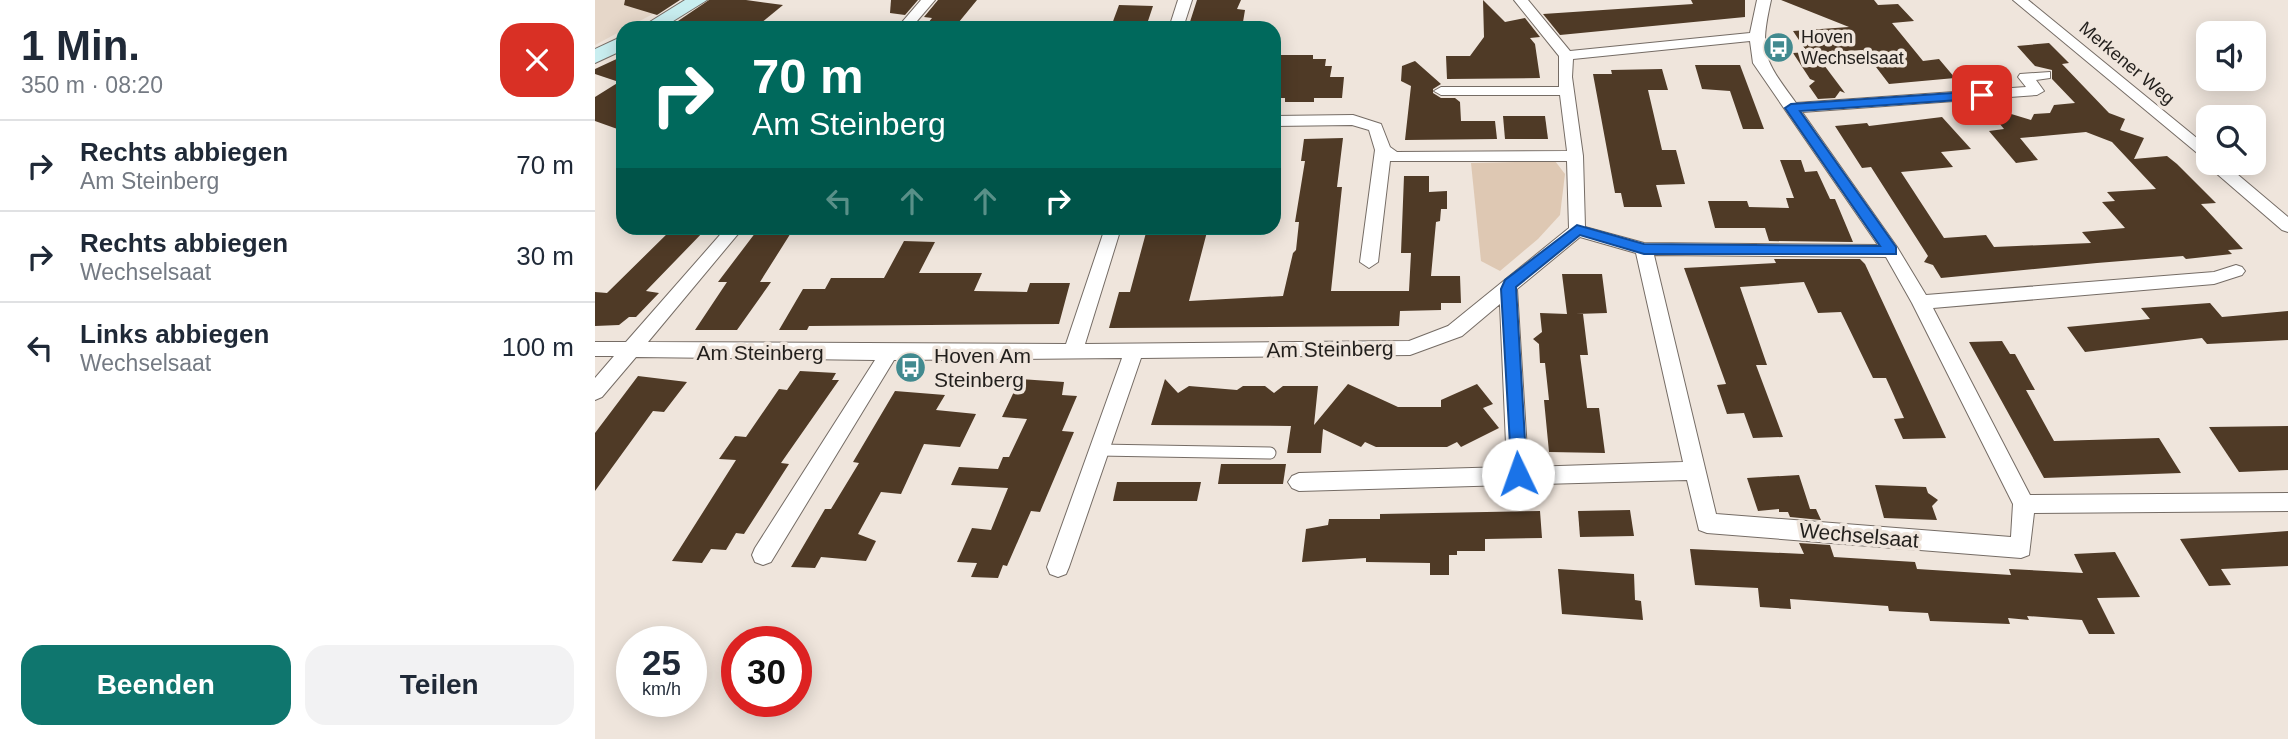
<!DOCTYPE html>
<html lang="de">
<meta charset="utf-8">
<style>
body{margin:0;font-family:Helvetica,sans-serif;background:#f2f2f3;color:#1f2937;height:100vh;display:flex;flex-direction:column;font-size:26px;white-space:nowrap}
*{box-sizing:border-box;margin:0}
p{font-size:23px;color:#747a83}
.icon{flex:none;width:38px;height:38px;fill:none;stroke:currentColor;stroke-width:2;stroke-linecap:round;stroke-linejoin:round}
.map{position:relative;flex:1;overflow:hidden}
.drawer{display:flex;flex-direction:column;background:#fff;width:595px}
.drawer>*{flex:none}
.guide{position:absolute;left:21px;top:21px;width:665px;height:214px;border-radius:21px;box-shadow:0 4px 18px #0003;background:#00695c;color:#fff;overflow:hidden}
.buttons{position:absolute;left:1601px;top:21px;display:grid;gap:14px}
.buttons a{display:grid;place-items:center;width:70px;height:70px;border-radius:14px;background:#fff;box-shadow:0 4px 18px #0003;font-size:35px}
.speed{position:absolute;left:21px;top:626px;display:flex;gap:14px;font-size:35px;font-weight:700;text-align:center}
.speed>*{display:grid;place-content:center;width:91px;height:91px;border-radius:50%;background:#fff;box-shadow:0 4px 18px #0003;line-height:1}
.speed small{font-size:18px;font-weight:400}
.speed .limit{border:10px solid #d22;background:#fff;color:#111}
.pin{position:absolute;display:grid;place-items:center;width:60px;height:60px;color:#fff;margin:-30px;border-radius:14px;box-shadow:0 4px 10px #0006}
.me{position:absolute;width:77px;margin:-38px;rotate:357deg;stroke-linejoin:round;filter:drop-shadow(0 0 5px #0008)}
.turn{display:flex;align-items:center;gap:24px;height:147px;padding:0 21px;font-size:32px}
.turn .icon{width:91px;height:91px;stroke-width:2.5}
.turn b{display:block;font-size:49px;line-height:60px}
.lanes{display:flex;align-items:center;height:66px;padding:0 21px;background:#0003;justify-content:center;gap:35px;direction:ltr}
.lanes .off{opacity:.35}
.round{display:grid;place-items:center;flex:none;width:74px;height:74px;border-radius:21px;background:#f2f2f3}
.summary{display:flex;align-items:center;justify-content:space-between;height:119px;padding:0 21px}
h1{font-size:42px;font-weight:600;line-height:52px}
.primary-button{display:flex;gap:14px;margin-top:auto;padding:14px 21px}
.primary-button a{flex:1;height:80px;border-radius:21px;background:#0f766e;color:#fff;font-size:28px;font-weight:600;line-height:80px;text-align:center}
.primary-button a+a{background:#f2f2f3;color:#1f2937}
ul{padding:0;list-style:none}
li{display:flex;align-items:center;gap:21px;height:91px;padding:0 21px;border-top:2px solid #e0e1e3}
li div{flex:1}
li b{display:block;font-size:26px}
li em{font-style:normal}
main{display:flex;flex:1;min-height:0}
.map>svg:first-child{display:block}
</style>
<main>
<section class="drawer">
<div class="summary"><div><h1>1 Min.</h1><p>350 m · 08:20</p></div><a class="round" style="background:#d93025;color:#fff"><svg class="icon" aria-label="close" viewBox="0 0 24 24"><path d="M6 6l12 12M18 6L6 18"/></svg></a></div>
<ul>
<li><svg class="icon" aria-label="right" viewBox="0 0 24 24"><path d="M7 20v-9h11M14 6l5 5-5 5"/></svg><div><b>Rechts abbiegen</b><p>Am Steinberg</p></div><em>70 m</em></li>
<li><svg class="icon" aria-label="right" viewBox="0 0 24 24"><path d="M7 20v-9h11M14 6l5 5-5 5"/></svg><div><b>Rechts abbiegen</b><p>Wechselsaat</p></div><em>30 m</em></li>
<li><svg class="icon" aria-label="left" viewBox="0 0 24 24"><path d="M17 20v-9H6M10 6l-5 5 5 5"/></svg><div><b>Links abbiegen</b><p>Wechselsaat</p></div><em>100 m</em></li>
</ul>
<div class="primary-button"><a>Beenden</a><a>Teilen</a></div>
</section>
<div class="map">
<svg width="1693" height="739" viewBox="0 0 1693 739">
<rect width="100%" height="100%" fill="#efe5dc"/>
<!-- built -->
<path fill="#e6d7c9" d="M0 0H78L82 1 0 45Z"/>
<!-- green -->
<path fill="#dec8b3" d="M960 161 970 174 965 215 943 239 905 271 886 261 876 163Z"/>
<!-- building -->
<g fill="#4f3a26">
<path d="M30 0H85L62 15 29 5Z"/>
<path d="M114 0H151L188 5 160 28H106L83 21Z"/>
<path d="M296 0H323L310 15 295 13Z"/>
<path d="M343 0H382L359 28H329L337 18 329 17Z"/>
<path d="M602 0H646L642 9 650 10 647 28H593Z"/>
<path d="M888 0 910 22 930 18 945 37 935 38 940 44 945 78 852 79 851 56H875L889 37Z"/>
<path d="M1096 0H1150V17L965 35 948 14 1098 4Z"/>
<path d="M1186 0H1279L1283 5 1303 4 1319 21 1297 23 1328 61 1344 59 1360 78 1294 84 1268 50 1220 53 1250 93 1245 91 1240 98 1223 99 1214 86 1220 81 1215 79 1198 53 1212 52 1198 31 1254 27Z"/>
<path d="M524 5 558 6 552 24H517Z"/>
<path d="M1454 43 1474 63 1467 64 1514 113 1530 119 1525 130 1549 138 1539 159 1572 156 1582 164 1621 203 1606 204 1648 249 1633 250 1637 254 1591 259 1588 256 1502 263 1346 278 1338 265 1329 262 1333 256 1276 167 1267 168 1240 126 1272 123 1274 126 1347 117 1376 149 1346 152 1358 167 1306 172 1349 238 1391 235 1399 247 1496 243 1487 232 1530 228 1507 202 1520 201 1512 192 1561 189 1517 142 1491 132 1425 138 1443 160 1421 163 1394 131 1409 129 1390 106 1436 120 1439 114 1455 113 1459 105 1480 103 1457 79V70L1440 66 1422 46Z"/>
<path d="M679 55H718V59H731L730 66H737L735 77H749L747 98H719V102H690V98H679Z"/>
<path d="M28 56V131L0 121V97L24 82 0 74V69Z"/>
<path d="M820 61 846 84 838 89V93L846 98H860L865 102 866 121H900L902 139 810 140 816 86 806 81 807 66Z"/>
<path d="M1100 65H1145L1169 129H1148L1135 91 1107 89Z"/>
<path d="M1067 69 1073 90H1053L1067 150H1081L1090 184 1061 185 1067 207H1029L1026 193H1020L998 74H1017L1016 70Z"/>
<path d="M908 116H950L953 139H910Z"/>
<path d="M748 138 742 187H747L736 291H814L816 253H806L809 176H834V192L852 191V209H846L845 221 841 222 836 276H865L866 303H846V310L805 311 804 326 514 328 524 292H535L552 229 613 228 594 301 688 296 698 253 701 250 704 222H700L710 161H706L709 139Z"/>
<path d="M1185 160H1206L1210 172 1222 171 1235 199H1240L1258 242 1174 241 1170 228H1120L1113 201H1152L1154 207 1194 208 1191 198H1199Z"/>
<path d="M78 228H112L51 291 64 293 41 317H34L24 325 0 326V292L12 293Z"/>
<path d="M164 228H199L165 282H176L142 330H100L132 282H123Z"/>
<path d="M309 241 340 242 324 273H387L379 291 432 292 435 283H475L464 324 214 326 212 330H184L208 289H230L236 278H289Z"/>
<path d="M1179 259H1265L1270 264 1351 438 1308 439 1299 419 1309 418 1291 378H1278L1246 312 1223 313 1209 282 1145 287 1172 365H1161L1188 437 1158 438 1149 413 1132 414 1122 385 1131 384 1089 268 1181 263Z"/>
<path d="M967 274H1007L1012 313 981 314H988L993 355H985L992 408H1004L1010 453 954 452 949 400H954L950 363H945L944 344 938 339 947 332 945 313 972 314Z"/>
<path d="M1615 303 1627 317 1693 311V340L1612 344 1607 338 1490 352 1472 327 1555 319 1546 308Z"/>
<path d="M1407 341 1415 354H1420L1440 390H1431L1459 441 1564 438 1586 473 1449 478 1374 342Z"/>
<path d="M205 371 241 373 237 380H244L186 463 194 464 149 534 141 533 131 550 116 549 107 563 77 561 141 460 124 459 140 436 151 437 184 389 192 390Z"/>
<path d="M43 376 92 382 69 412 58 411 0 491V433Z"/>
<path d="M425 379 469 382 467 395 482 396 467 431 479 432 445 512 436 511 412 566 408 565 403 578 376 577 382 563 362 562 377 528 396 530 413 488 356 485 364 467 403 469 408 457H414L432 419 407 417Z"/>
<path d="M570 379 583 393 594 386 642 390 648 386H670L679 393 688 386H723L719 425 753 384 803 407H846V400L882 384 898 404 888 408 904 428 866 447 862 442 852 447H781L770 442 766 447 728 429 726 453H692L696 426 556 425Z"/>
<path d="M300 391 350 395 341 410 381 414 365 447 329 444 306 494 286 492 263 534 281 541 271 561 226 557 220 568 196 567 230 509H236L264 463 258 462Z"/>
<path d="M1693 426V470L1644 472 1614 427Z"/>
<path d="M626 464H691L688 484H623Z"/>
<path d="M1204 475 1215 509H1221L1226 520 1195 517 1193 512H1184V509L1163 511 1152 478Z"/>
<path d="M522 482H606L602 501H518Z"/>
<path d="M1280 485 1331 487 1333 493 1343 500 1337 506 1342 520 1289 518Z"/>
<path d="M1035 510 1039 536 985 537 983 511Z"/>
<path d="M945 511 947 538 890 539V551H862V555H854V575H835V563L771 562V558L707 562 711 529 733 525 734 519H785V514Z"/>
<path d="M1693 531V566L1626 569 1636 585 1614 586 1585 539Z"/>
<path d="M1204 543 1235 545 1239 557 1320 562 1322 569 1416 575 1414 569 1488 573 1479 554 1520 552 1545 597 1502 598 1520 634H1494L1487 620 1432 616 1434 620 1413 618 1415 624 1335 621 1333 613 1294 611 1293 606 1195 599 1196 609 1165 607 1163 588 1100 585 1095 549 1209 554Z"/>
<path d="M963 569 1039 574 1040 600 1046 601 1048 620 967 614Z"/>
</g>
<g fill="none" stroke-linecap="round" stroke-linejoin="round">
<defs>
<path id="service" d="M504 450 675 453"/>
<g id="minor">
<path d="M326 0H340L316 28H302Z"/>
<path d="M583 0H597L588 28H574Z"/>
<path d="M919 0H933L975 51 1155 33 1162 0H1176C1164 54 1169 59 1201 103L1431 87 1423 77 1425 74 1455 72V78L1441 80 1449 91 1442 95 1207 112 1302 247 1331 295 1619 272 1641 265 1647 267 1650 271 1647 275 1619 284 1338 308 1435 495 1693 493V511L1439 513 1434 555 1426 558 1112 533 1104 530 1092 480 704 491 697 488 693 482 697 476 704 473 912 467 905 304 867 336 815 355 546 358 474 567 471 574 463 577 455 574 452 567 527 358 299 360 176 562 168 565 160 562 157 555 160 548 280 360 41 357 7 397 0 400V378L19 356H0V342H31L131 228H148L53 342 471 344 510 228H526L490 344 814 341 853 326 974 228 972 161H795L783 262 774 268 765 262 780 150 774 130 757 125 679 126V116L758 115 786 124 795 147 802 152 972 151 965 95H846L839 91 846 87H964V56ZM1155 41 1158 63 1283 245 1049 243 990 227 988 156 977 77 978 59ZM985 237 1041 253 1088 462 933 467 922 289ZM1059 255 1291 257 1317 303 1418 504 1416 537 1121 514Z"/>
<path d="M1418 0H1433L1614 148V163H1629L1693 217V232L1687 230 1614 167 1613 162Z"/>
</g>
<g id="secondary">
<path d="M90 0H112L67 28H45Z"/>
<path d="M28 36V50L0 63V49Z"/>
</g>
</defs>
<!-- service casing -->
<use href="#service" stroke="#756c65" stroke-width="13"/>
<!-- minor casing -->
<use href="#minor" stroke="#756c65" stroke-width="2"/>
<!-- secondary casing -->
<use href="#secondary" stroke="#756c65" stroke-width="2"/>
<!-- service -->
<use href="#service" stroke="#fff" stroke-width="11"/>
<!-- minor -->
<use href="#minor" fill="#fff" fill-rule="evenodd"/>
<!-- secondary -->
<use href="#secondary" fill="#c9eef0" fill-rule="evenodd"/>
</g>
<!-- route -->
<path fill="#1a73e8" stroke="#114b97" stroke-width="2" d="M1387 91 1392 92V98L1205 111 1301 247V254H1049L985 235 921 287 932 474 923 481 917 479 906 289 910 280 982 225 1049 244 1285 246 1190 108 1196 104Z"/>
<!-- icons -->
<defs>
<symbol id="bus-disc" viewBox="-11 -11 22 22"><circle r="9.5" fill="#428a8f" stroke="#efe5dc"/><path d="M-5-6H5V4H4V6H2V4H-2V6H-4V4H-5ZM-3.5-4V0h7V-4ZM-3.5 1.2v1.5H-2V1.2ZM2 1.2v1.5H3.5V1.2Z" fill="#fff"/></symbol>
</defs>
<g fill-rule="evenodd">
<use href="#bus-disc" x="1166" y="30" width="35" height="35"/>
<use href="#bus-disc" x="298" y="350" width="35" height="35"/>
</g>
<g text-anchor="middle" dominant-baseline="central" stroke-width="7" stroke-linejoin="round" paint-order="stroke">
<!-- far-poi labels -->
<g font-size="18" fill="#221f1c" stroke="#efe5dc" text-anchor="start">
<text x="1206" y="37">Hoven<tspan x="1206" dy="21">Wechselsaat</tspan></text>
</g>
<!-- far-street labels -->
<g font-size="18" fill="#221f1c" stroke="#efe5dc">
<text transform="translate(1532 63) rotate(40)">Merkener Weg</text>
</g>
<!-- street labels -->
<g font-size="21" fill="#221f1c" stroke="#efe5dc">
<text transform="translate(735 349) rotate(-1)">Am Steinberg</text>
<text x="165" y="352">Am Steinberg</text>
<text transform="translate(1264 535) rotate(5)">Wechselsaat</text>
</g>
<!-- poi labels -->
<g font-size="21" fill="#221f1c" stroke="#efe5dc" text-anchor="start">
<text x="339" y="355">Hoven Am<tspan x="339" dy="24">Steinberg</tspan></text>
</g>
</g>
</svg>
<div class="buttons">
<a><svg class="icon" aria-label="sound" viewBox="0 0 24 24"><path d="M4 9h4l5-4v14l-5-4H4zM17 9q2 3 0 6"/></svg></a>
<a><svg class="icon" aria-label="search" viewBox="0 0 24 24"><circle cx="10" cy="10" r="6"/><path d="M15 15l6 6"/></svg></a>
</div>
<div class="speed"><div>25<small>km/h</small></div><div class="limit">30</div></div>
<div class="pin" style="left:1387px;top:95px;background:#d93025"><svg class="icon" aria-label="arrive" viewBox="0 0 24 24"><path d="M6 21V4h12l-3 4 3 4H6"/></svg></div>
<svg class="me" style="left:923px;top:474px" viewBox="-20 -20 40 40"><circle r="19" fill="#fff"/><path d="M0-13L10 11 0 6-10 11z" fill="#1a73e8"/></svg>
<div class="guide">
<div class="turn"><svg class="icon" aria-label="right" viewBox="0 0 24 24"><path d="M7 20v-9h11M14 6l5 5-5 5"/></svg><div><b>70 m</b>Am Steinberg</div></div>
<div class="lanes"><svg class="icon off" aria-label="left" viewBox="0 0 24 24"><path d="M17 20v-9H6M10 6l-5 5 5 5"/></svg><svg class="icon off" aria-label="ahead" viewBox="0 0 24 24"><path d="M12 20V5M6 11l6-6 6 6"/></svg><svg class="icon off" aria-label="ahead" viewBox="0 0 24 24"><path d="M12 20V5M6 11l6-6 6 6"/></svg><svg class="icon" aria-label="right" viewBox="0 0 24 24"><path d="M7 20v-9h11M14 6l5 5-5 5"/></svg></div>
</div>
</div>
</main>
